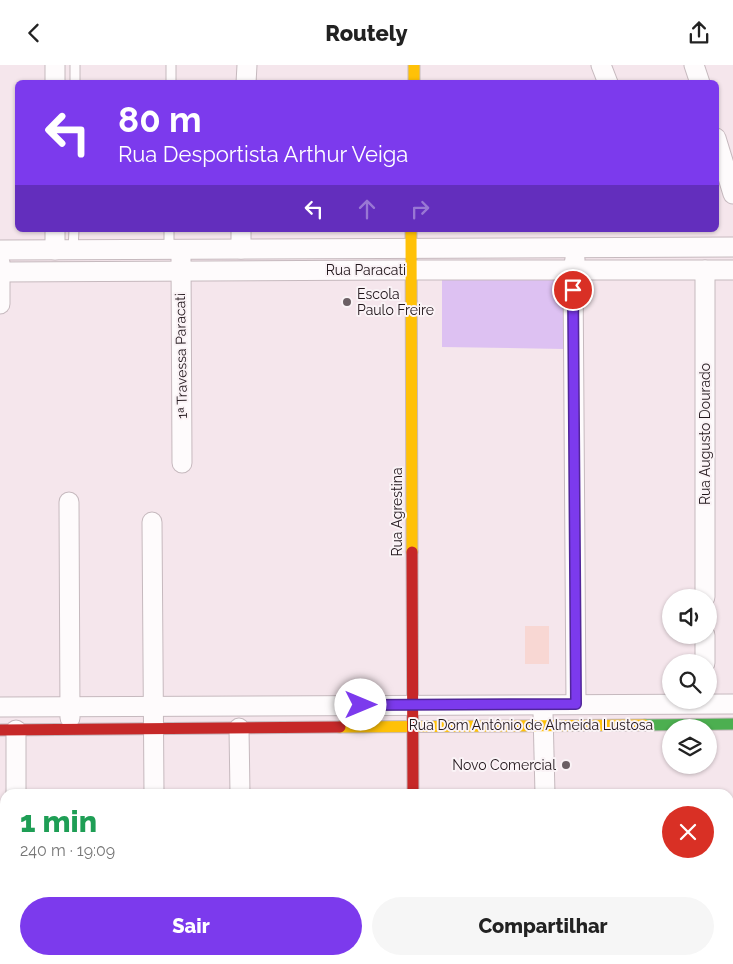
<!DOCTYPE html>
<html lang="pt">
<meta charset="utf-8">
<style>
body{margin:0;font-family:Raleway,sans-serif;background:#f6f6f6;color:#222;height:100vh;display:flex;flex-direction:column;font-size:19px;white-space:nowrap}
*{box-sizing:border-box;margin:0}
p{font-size:16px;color:#767676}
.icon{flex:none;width:28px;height:28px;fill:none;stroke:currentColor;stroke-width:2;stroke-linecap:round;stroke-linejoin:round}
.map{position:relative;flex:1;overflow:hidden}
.sheet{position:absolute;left:0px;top:724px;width:734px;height:176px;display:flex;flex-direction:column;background:#fff;border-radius:15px 15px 0 0;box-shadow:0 1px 4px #0004}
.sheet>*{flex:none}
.top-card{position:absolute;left:15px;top:15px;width:704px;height:152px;border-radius:8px;box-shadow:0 1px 4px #0004;background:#7c3aed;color:#fff;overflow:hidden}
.tools{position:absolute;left:662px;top:524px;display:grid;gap:10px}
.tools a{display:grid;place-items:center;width:55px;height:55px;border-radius:50%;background:#fff;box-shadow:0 1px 4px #0004;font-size:25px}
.pin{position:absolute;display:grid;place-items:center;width:42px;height:42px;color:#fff;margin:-21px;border:2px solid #fff;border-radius:50%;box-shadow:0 1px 5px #0007}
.me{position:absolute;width:55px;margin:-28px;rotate:90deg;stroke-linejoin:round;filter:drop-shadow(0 0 4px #0008)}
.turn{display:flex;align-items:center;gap:18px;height:105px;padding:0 20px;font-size:22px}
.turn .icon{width:65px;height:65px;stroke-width:2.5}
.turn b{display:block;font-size:35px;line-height:42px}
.lanes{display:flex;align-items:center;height:48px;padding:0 20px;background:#0003;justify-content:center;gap:25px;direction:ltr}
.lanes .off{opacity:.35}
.round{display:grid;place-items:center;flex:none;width:52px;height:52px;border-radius:26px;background:#f6f6f6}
.summary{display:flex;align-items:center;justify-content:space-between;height:85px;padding:0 20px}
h1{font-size:30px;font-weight:800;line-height:38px;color:#1e9e55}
.cta{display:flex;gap:10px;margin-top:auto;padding:10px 20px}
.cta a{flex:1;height:58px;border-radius:30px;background:#7c3aed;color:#fff;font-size:20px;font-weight:800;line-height:58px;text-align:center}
.cta a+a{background:#f6f6f6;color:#222}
header{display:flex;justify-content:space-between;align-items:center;height:65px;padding:0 20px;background:#fff;font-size:22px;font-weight:800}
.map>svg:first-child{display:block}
</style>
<header><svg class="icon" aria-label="back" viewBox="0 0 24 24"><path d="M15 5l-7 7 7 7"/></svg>Routely<svg class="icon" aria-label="share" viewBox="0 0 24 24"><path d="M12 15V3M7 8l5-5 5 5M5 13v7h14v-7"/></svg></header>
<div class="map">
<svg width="733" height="899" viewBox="0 0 733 899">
<rect width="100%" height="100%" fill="#f5e6ec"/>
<!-- green -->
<rect fill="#f8d7d3" x="525" y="561" width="24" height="38"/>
<!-- water -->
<path fill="#ddc1f2" d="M442 210H565L564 284 442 282Z"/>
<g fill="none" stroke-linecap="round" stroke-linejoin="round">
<defs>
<g id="lane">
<path d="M75 18V0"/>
<path d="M171 18V0"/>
<path d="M73 185 74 165"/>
<path d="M169 185V165"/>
</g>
<g id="street">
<path d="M55 0V18"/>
<path d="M601 0 608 18"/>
<path d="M694 0 700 18"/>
<path d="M246 18 247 0"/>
<path d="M716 73 733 129"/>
<path d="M55 165V185"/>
<path d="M241 184V165"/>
<path d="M0 185 733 182"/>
<path d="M181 193 182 398"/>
<path d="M575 194 573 205 576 639"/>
<path d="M0 207 397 205H733"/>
<path d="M0 239V197"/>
<path d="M69 437 70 653"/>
<path d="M152 457 154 729"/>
<path d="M705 532V205"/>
<path d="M705 598V570"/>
<path d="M0 642 733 639"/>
<path d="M543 648 545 729"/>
<path d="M239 663 240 729"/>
<path d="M16 665V729"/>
<path d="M549 895V899"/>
<path d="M691 895V899"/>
</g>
<path id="fast" d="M645 660 733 659"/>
<g id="slow">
<path d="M414 0V18"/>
<path d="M411 165 412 487"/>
<path d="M340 662 645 660"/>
</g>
<g id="jam">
<path d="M412 487 413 729"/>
<path d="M0 665 340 662"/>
<path d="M414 895V899"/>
</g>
</defs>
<!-- lane casing -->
<use href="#lane" stroke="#c6b9be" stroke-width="11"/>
<!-- street casing -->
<use href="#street" stroke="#c6b9be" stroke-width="21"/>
<!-- fast casing -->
<use href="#fast" stroke="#c6b9be" stroke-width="13"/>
<!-- slow casing -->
<use href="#slow" stroke="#c6b9be" stroke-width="13"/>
<!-- jam casing -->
<use href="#jam" stroke="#c6b9be" stroke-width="13"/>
<!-- lane -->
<use href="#lane" stroke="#fefbfc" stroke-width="9"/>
<!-- street -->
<use href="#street" stroke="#fefbfc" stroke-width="19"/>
<!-- fast -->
<use href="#fast" stroke="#4caf50" stroke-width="11"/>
<!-- slow -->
<use href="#slow" stroke="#ffc107" stroke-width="11"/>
<!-- jam -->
<use href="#jam" stroke="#c62828" stroke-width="11"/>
</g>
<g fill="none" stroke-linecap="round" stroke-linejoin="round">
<defs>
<path id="route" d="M361 640 576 639 573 225"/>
</defs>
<!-- route casing -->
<use href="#route" stroke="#51269a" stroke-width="12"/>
<!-- route -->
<use href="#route" stroke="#7c3aed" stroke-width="9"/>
</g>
<!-- markers -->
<g fill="#6b5f64" stroke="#faf3f6" stroke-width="2">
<circle cx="347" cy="237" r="5"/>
<circle cx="566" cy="700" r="5"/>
</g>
<g text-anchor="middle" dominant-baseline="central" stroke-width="4" stroke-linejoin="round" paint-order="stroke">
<!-- street labels -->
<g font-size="14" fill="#21161b" stroke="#faf3f6">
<text x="366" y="205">Rua Paracati</text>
<text transform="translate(181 291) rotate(-91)">1ᵃ Travessa Paracati</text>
<text transform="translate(705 369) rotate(-90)">Rua Augusto Dourado</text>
<text transform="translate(397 447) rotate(-90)">Rua Agrestina</text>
<text x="531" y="660">Rua Dom Antônio de Almeida Lustosa</text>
</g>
<!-- poi labels -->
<g font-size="14" fill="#21161b" stroke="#faf3f6" text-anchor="start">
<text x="357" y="229">Escola<tspan x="357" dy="16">Paulo Freire</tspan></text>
<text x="556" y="700" text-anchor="end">Novo Comercial</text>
</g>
</g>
</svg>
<div class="tools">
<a><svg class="icon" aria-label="sound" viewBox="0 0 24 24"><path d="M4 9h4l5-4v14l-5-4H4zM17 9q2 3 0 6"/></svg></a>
<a><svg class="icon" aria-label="search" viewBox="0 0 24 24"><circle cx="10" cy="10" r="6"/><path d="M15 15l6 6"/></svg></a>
<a><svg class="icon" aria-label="layers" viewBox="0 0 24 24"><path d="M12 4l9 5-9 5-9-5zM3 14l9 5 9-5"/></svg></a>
</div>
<div class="pin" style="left:573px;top:225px;background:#d93025"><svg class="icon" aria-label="arrive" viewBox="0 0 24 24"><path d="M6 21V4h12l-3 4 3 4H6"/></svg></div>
<svg class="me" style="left:361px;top:640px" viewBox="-20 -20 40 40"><circle r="19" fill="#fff"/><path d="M0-13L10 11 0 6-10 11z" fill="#7c3aed"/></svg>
<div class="top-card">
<div class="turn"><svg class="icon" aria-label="left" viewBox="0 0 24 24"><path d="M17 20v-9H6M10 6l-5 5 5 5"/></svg><div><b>80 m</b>Rua Desportista Arthur Veiga</div></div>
<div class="lanes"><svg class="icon" aria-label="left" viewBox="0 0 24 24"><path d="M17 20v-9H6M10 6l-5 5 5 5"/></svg><svg class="icon off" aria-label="ahead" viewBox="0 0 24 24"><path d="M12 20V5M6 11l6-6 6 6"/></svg><svg class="icon off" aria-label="right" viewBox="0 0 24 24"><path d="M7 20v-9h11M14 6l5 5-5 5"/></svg></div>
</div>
<section class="sheet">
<div class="summary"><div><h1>1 min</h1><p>240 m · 19:09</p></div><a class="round" style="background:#d93025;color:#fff"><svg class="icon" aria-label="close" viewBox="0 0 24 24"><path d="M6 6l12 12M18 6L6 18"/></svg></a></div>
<div class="cta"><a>Sair</a><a>Compartilhar</a></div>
</section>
</div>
